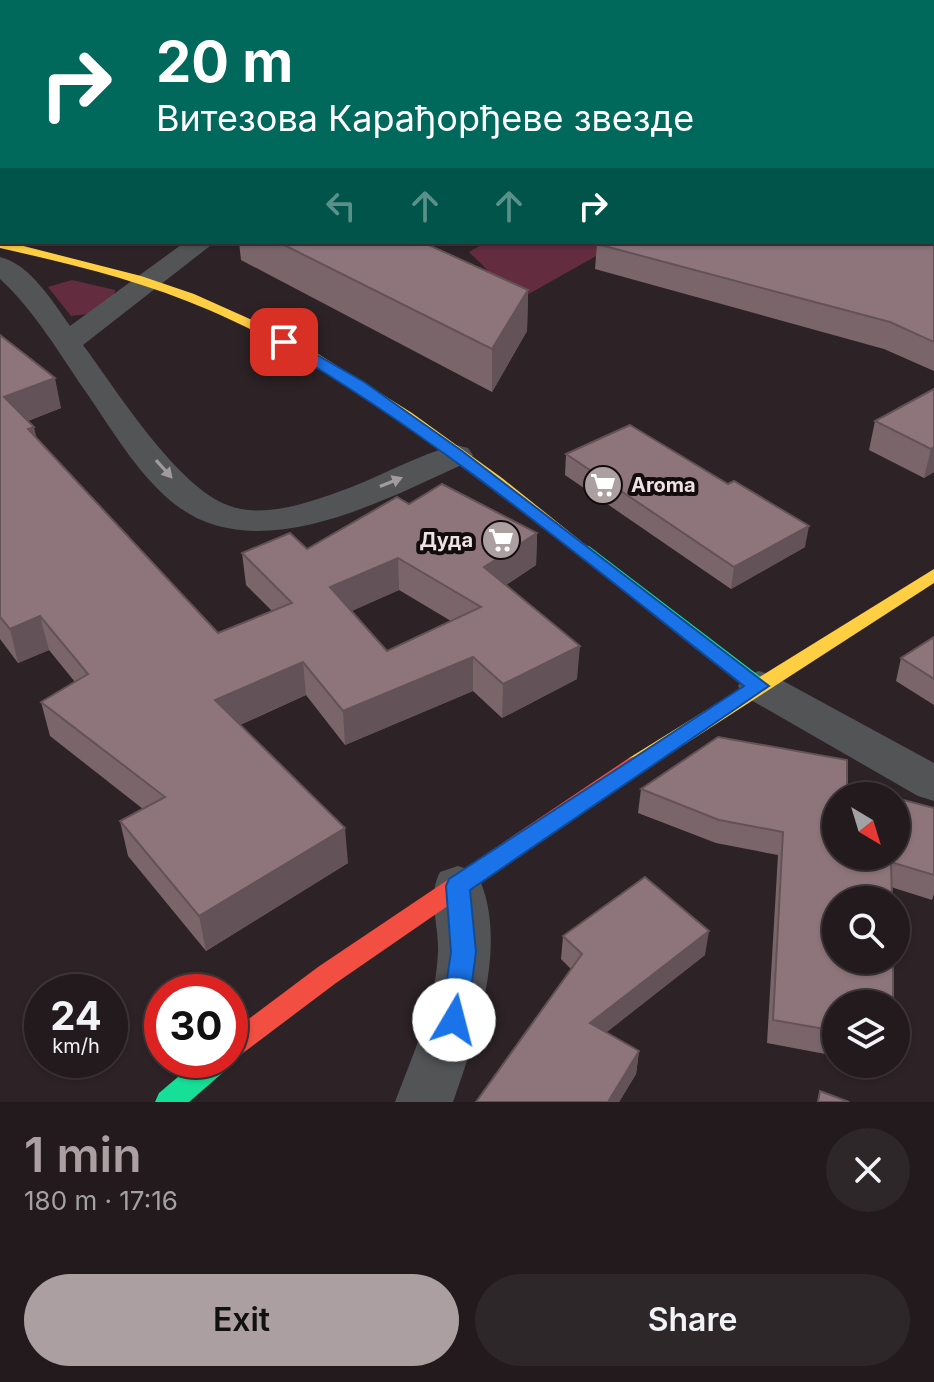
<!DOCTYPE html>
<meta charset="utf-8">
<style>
body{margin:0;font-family:Inter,sans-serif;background:#2e2729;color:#f1f3f6;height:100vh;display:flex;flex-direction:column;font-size:30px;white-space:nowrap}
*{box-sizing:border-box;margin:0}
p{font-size:26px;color:#a2a1a3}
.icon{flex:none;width:44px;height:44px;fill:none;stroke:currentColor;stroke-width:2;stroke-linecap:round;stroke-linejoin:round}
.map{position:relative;height:1102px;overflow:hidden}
.drawer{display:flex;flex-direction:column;background:#221a1c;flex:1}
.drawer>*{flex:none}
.guide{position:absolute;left:0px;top:0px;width:934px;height:244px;box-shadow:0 2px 6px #0004,0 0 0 2px #3f383b;background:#00695c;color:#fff;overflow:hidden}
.needle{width:52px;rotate:142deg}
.tools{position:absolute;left:822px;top:782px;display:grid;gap:16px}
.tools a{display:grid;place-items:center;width:88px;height:88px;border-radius:50%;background:#221a1c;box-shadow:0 2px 6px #0004,0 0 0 2px #3f383b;font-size:40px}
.speed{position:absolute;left:24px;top:974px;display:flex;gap:16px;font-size:40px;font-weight:700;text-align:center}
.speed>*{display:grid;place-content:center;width:104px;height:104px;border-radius:50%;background:#221a1c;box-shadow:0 2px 6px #0004,0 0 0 2px #3f383b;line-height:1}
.speed small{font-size:20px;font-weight:400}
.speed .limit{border:12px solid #d22;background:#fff;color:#111}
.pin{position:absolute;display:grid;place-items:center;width:68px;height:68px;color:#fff;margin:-34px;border-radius:16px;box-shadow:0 4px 12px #0006}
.me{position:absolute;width:88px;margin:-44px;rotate:8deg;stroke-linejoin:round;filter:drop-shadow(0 0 6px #0008)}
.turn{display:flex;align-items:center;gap:28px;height:168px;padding:0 24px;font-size:36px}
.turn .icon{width:104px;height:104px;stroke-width:2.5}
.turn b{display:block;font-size:56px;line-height:68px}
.lanes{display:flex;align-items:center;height:76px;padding:0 24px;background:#0003;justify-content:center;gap:40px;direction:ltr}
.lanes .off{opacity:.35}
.round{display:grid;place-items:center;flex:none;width:84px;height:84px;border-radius:42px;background:#2e2729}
.overview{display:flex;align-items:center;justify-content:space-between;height:136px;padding:0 24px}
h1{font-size:48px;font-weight:600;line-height:60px;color:#ab9fa2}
.button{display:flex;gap:16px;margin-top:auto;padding:16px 24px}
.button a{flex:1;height:92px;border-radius:48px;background:#ab9fa2;color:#111;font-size:32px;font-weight:600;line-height:92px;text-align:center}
.button a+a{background:#2e2729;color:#f1f3f6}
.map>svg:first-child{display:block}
</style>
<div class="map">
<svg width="934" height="1102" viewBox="0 0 934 1102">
<rect width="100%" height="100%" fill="#2d2326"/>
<!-- green -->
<g fill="#632d3f">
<path d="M486 242H621L518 300 469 252Z"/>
<path d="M72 280 115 290 114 297 88 314 71 316 48 287Z"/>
</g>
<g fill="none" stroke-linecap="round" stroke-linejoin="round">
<!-- street -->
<g fill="#535456" fill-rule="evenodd">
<path d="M417 0H440L442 2H419Z"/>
<path d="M525 0H548L550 2H527Z"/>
<rect x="932" y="69" width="2" height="12"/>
<rect x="932" y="97" width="2" height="12"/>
<path d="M0 108 2 109V123L0 122Z"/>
<rect x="932" y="172" width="2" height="14"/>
<path d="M185 242H215L83 345C116 389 177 488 230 506 266 519 314 501 349 488 384 475 419 454 456 445L468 448 473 455 468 462C388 498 263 567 180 508 142 481 114 433 88 395 60 355 36 312 0 279V257C30 264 53 302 70 326Z"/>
<path d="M759 671 774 676 934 763V801L918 796 744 696 738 686 744 676Z"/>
<path d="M458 866 476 872C511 939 476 1036 453 1102H395C413 1054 436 1004 438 952 439 924 427 897 440 872Z"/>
</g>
<!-- fast -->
<g fill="#16e098" fill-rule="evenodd">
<path d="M583 545 589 546 766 681 769 686 766 691H752L577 554 574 550 577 546Z"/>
<path d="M230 1059V1060L227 1069 189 1102H155L159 1093 198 1060Z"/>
</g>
<!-- slow -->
<g fill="#ffcf43" fill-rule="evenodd">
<path d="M0 240 141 276 194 294 270 328 318 354 412 413 502 478 592 550 583 555 577 554C462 462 345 369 209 310 142 281 71 264 0 248Z"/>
<path d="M934 569V583L645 770 637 772 629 770 626 764 629 758Z"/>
</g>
<!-- jam -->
<path fill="#f24e42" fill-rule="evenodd" d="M637 756 645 758 648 764 645 770 336 983 239 1056 230 1060V1033L318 967 629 758Z"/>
</g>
<!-- wall -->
<g fill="#7a656b" fill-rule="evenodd">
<path d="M0 0 2 2V72L0 71Z"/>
<path d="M771 0H934V65H932V2H778Z"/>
<path d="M934 205V371L884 349 595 269 597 244Z"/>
<path d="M239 242H422L528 290 527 331 492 392 241 260Z"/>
<path d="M0 335 61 408 28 421 36 438 218 633 272 611 246 585 242 553 307 549 409 504 537 533 536 565 506 585 577 679 502 718 473 691 345 745 306 695 240 725 348 863 206 951 128 856 120 821 143 809 50 736 41 702 75 682 49 650 18 663 0 639ZM399 590 451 621 387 651 351 611Z"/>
<path d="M934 389V472L924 478 869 450 875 421Z"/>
<path d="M566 454 728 484 805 547 731 589 565 475Z"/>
<path d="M934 637V705L896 681 901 658Z"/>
<path d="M847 785 934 808V894L932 900 891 887 836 1004V1056L767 1043 778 855 716 843 638 813 641 789Z"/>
<path d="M563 936 705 955 606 1032 639 1051 636 1074 619 1102 571 969 561 959Z"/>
</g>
<!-- shaded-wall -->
<g fill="#635257">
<path d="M934 149V169L932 170V158Z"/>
<path d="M528 290 527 331 492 392V349Z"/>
<path d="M55 378 61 408 11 427 4 397Z"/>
<path d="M34 427 41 457 28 429Z"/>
<path d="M934 447V472L924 478 931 449Z"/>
<path d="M809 526 805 547 731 589 734 567Z"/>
<path d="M537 533 536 565 484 600V567Z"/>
<path d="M398 558 399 590 332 620 330 587Z"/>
<path d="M40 616 49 650 18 663 10 629Z"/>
<path d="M580 646 577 679 502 718 503 684Z"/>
<path d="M473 657V691L345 745 343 711Z"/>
<path d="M303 662 306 695 220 734 215 700Z"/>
<path d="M345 828 348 863 206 951 199 916Z"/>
<path d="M709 931 705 955 588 1047 590 1023Z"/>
<path d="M639 1051 636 1074 619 1102H608Z"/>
</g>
<!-- building -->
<g fill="#8e757c" stroke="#635257" stroke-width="2" fill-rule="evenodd">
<path d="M0 0H414L419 2H2V50L0 49Z"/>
<path d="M838 0H934V44H932V2H840L842 1Z"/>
<path d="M932 103 934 104V149H932Z"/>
<path d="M932 204 934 205V342L890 322 597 244 600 242H932Z"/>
<path d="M278 242H422L528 290 492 349Z"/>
<path d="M0 335 55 378 4 397 34 427 28 429 218 633 292 603 242 553 290 533 307 549 397 497 409 504 442 484 537 533 484 567 580 646 503 684 473 657 343 711 303 662 215 700 345 828 199 916 120 821 165 797 41 702 88 674 40 616 10 629 0 617ZM398 558 481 607 387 651 330 587Z"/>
<path d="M934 389V447L931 449 875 421Z"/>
<path d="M630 425 728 484 734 481 809 526 734 567 566 454Z"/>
<path d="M934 637V679L901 658Z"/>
<path d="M718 737 847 760V785L888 796H836V856H896V798L934 808V875L891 862 892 900H836V960H893V1004H836V1031L773 1020 783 832 719 820 641 789Z"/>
<path d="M645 877 709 931 590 1023 639 1051 608 1102H476L582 954 563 936Z"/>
<path d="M820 1091 849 1102H818Z"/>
</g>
<!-- one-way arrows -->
<defs><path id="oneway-solid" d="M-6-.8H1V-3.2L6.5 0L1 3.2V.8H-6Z" transform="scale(2)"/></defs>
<g fill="#a19b9e">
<use href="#oneway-solid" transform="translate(164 469) rotate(48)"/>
<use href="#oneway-solid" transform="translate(391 482) rotate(-22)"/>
</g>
<!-- route -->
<path fill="#1a73e8" stroke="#114b97" stroke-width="2" d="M279 339H289L364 382 462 451 769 686 470 890 476 952 467 1020 463 1028 454 1032 444 1028 441 1020 451 952 446 886 449 879 744 686C593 568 445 442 279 345Z"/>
<!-- icons -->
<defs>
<symbol id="supermarket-disc" viewBox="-11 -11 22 22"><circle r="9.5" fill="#ab9fa2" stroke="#130c0e"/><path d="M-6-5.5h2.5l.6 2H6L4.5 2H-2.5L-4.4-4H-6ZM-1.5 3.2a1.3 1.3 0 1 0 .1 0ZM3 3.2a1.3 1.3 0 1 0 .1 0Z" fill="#fff"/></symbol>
</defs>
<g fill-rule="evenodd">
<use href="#supermarket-disc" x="581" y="463" width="44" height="44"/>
<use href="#supermarket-disc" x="479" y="518" width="44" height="44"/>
</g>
<g text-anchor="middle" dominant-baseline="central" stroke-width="8" stroke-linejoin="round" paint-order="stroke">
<!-- poi labels -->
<g font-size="20" font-weight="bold" fill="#efe2e5" stroke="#130c0e" text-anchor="start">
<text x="631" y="485">Aroma</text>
<text x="473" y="540" text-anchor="end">Дуда</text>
</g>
</g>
</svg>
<div class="tools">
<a><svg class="needle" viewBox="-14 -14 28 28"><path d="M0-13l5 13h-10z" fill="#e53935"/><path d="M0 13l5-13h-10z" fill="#a2a1a3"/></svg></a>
<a><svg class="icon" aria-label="search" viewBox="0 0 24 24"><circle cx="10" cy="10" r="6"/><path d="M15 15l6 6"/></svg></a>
<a><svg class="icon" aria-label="layers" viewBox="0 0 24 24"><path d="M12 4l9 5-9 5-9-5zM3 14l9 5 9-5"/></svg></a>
</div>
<div class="speed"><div>24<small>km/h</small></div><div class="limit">30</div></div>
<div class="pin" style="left:284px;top:342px;background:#d93025"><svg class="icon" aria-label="arrive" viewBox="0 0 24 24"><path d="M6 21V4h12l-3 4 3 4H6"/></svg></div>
<svg class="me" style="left:454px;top:1020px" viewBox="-20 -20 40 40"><circle r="19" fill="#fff"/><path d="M0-13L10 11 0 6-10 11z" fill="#1a73e8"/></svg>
<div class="guide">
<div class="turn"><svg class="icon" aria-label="right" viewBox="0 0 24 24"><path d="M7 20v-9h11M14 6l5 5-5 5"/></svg><div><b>20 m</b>Витезова Карађорђеве звезде</div></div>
<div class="lanes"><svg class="icon off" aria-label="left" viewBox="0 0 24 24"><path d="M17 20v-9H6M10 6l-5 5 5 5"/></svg><svg class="icon off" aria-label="ahead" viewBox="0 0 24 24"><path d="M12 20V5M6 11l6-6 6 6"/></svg><svg class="icon off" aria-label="ahead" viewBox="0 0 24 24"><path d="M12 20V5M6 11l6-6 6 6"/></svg><svg class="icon" aria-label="right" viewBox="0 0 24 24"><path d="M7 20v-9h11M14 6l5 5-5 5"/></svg></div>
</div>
</div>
<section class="drawer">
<div class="overview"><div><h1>1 min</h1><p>180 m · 17:16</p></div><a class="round"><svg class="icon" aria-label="close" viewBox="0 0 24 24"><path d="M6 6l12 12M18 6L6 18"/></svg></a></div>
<div class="button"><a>Exit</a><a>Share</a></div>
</section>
